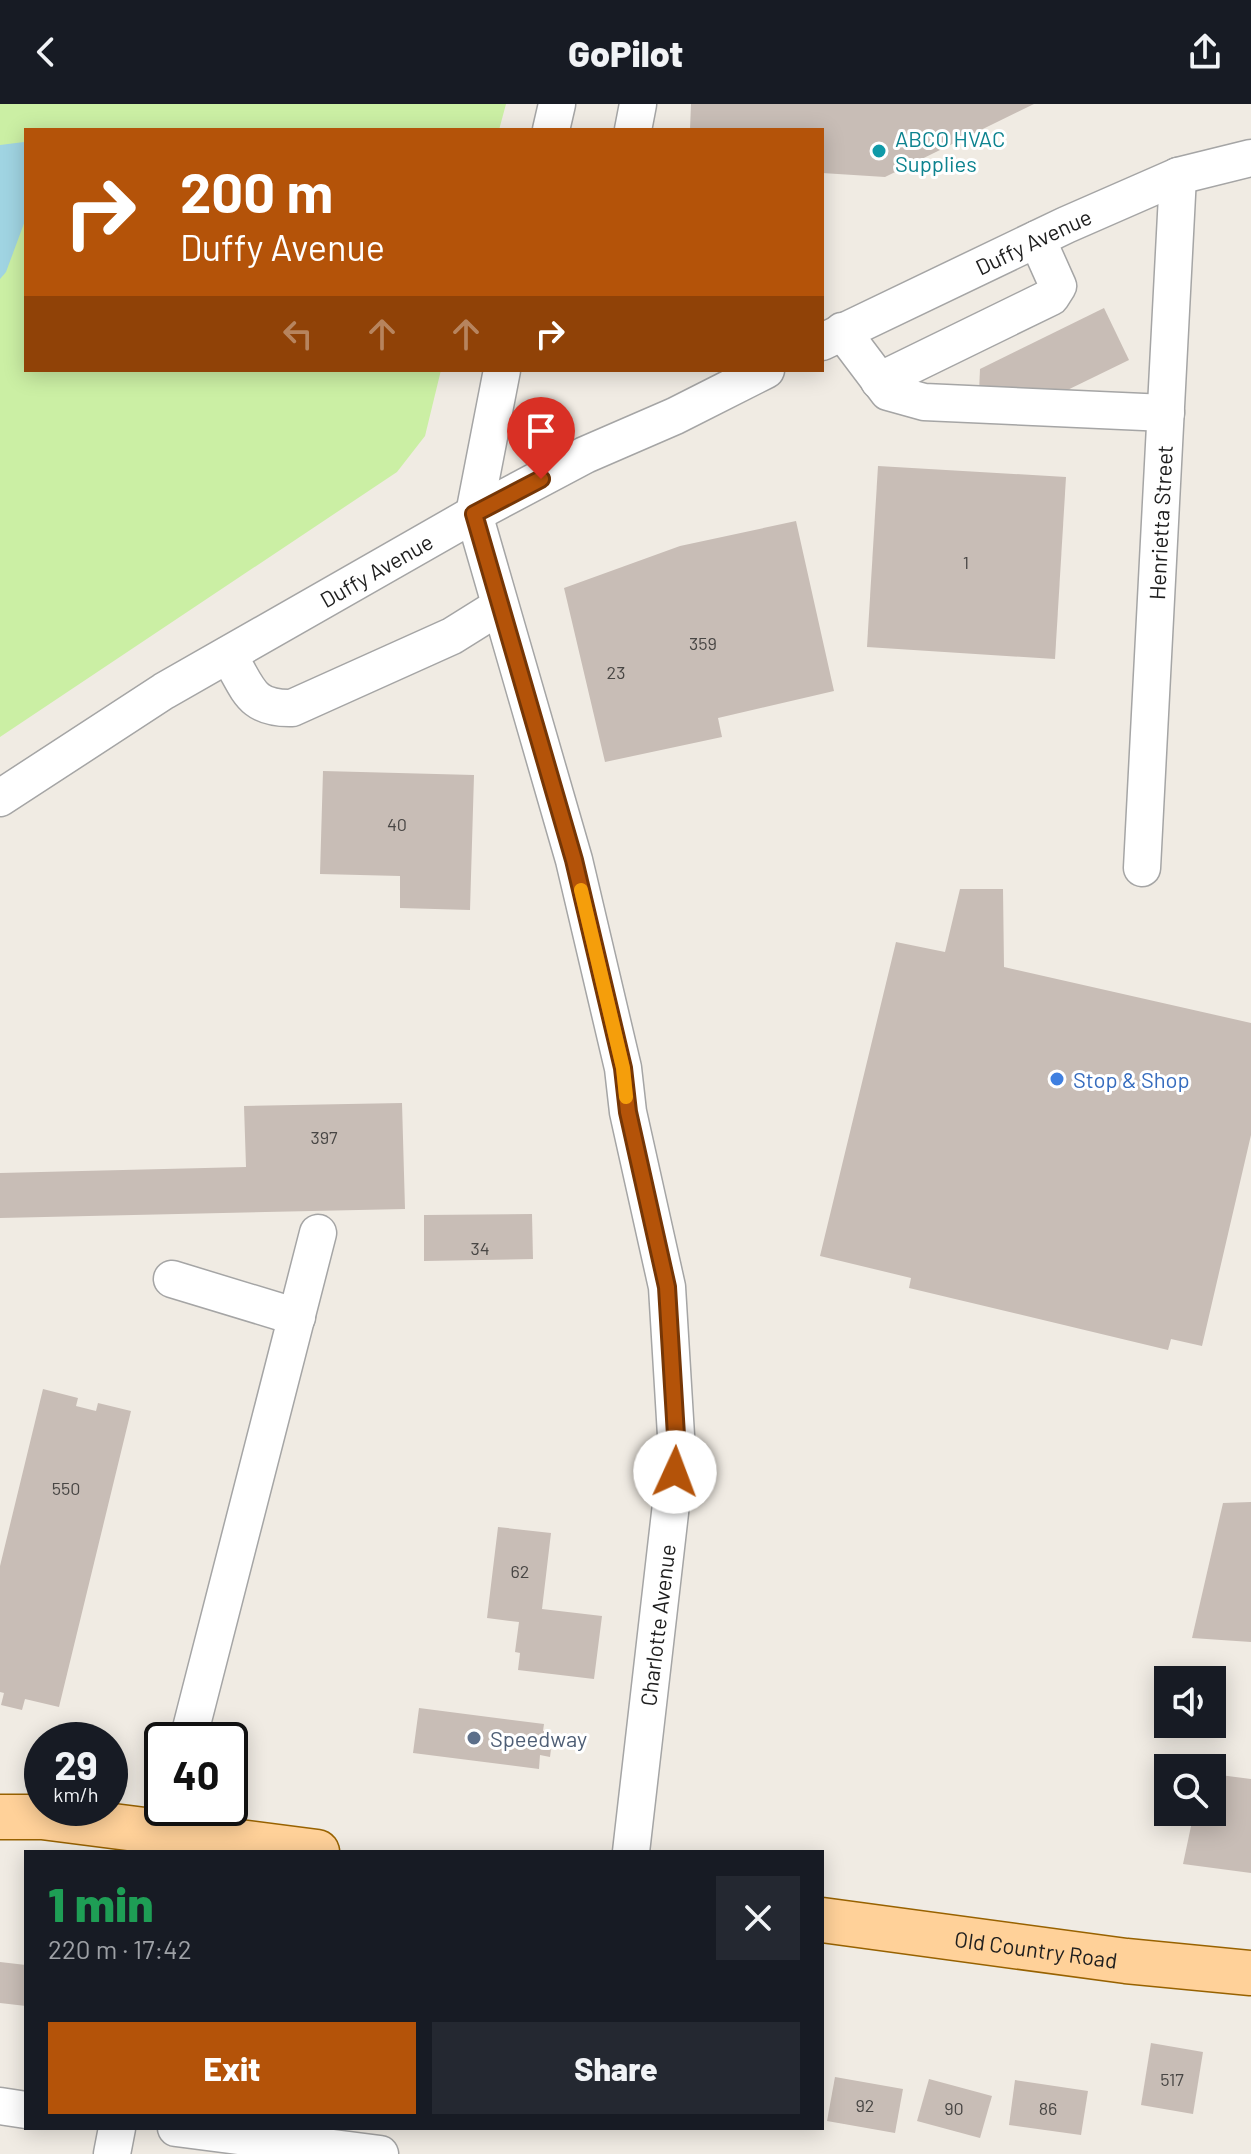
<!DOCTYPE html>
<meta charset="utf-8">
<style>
body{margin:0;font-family:Barlow,sans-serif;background:#242831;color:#f1f3f6;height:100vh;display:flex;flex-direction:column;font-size:30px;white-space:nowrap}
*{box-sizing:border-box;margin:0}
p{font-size:26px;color:#9ea1a6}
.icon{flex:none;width:44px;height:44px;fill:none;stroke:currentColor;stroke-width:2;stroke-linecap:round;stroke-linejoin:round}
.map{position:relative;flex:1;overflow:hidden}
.side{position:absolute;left:24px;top:1746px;width:800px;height:280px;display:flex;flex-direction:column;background:#171b24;border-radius:0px;box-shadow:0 4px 20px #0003}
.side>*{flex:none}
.guide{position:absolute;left:24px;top:24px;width:800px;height:244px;border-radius:0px;box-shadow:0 4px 20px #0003;background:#b45309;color:#fff;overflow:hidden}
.buttons{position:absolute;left:1154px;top:1562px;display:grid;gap:16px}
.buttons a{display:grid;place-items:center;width:72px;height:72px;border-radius:0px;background:#171b24;box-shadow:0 4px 20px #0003;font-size:40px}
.speed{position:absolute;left:24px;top:1618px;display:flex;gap:16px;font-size:40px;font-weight:700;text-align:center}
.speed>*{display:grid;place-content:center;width:104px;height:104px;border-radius:50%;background:#171b24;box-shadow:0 4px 20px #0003;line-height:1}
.speed small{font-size:20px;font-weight:400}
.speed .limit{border:4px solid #111;border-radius:12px;background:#fff;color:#111}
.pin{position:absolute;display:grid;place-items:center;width:68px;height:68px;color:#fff;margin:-82px -34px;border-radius:50% 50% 50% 0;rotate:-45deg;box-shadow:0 0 8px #0007}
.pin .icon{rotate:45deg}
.me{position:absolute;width:88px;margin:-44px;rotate:2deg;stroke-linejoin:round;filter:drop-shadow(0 0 6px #0008)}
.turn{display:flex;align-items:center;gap:28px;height:168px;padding:0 24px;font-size:36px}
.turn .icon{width:104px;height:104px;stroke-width:2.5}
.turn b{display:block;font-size:56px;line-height:68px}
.lanes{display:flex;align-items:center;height:76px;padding:0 24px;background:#0003;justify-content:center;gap:40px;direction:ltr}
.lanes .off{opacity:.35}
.round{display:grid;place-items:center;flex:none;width:84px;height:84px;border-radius:0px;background:#242831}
.overview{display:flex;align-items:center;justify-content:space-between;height:136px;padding:0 24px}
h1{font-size:48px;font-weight:800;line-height:60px;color:#1e9e55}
.action{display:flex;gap:16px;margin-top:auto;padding:16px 24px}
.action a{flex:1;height:92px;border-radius:0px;background:#b45309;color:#fff;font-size:32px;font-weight:800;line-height:92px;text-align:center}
.action a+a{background:#242831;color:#f1f3f6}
header{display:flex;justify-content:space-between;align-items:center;height:104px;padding:0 24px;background:#171b24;font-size:36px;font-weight:800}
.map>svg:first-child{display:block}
</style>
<header><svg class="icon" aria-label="back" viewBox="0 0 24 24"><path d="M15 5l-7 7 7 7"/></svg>GoPilot<svg class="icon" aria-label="share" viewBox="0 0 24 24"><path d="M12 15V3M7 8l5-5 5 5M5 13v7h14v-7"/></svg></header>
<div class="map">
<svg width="1251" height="2050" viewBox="0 0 1251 2050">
<rect width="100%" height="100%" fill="#f0ebe3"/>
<!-- grass -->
<path fill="#cbefa4" d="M0 0H506L499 26H26V266H441L425 332 397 368 0 633Z"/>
<!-- water -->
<path fill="#a0d4e2" d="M24 38 26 114 6 168 0 175V41Z"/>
<!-- building -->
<g fill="#c8bdb6">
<path d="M691 0H1034L885 73 822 69V26H690Z"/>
<path d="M1104 204 1129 256 1051 294 979 288 980 265Z"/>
<path d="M878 362 1066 373 1055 555 867 543Z"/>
<path d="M796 417 834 587 718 614 722 633 605 658 564 484 680 442Z"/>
<path d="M323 667 474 671 470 806 400 804V772L320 770Z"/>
<path d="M960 785H1003L1004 863 1251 919V1031L1202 1242 1171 1235 1168 1246 909 1184 911 1174 820 1152 896 838 945 848Z"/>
<path d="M402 999 405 1105 0 1114V1069L246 1063 244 1002Z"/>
<path d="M532 1110 533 1155 424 1157V1111Z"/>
<path d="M43 1285 78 1294 76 1302 96 1307 98 1299 131 1307 59 1603 25 1595 22 1606 1 1601 4 1589 0 1588V1462Z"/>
<path d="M1251 1398V1538L1192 1534 1223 1399Z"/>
<path d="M498 1423 551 1429 542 1505 602 1512 594 1575 518 1566 520 1549 515 1548 519 1518 487 1514Z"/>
<path d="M419 1604 544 1620 543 1627 553 1629 550 1653 540 1651 539 1665 413 1649Z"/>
<path d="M1212 1670 1251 1675V1769L1183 1760 1194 1708H1212Z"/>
<path d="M0 1858 26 1861V1902L0 1899Z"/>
<path d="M1151 1939 1203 1948 1193 2010 1141 2001Z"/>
<path d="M835 1973 903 1985 895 2029 827 2017Z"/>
<path d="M929 1975 992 1992 980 2034 917 2017Z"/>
<path d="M1015 1976 1088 1987 1081 2031 1009 2021Z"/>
</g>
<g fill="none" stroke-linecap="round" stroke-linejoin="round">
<defs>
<g id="minor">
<path d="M551 26 557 0"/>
<path d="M633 26 638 0"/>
<path d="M842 227 888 288 924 298 1166 309"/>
<path id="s1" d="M822 238 1066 121 1178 72 1251 54"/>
<path d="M502 266 474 410 574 756 623 964 628 1008 667 1183 677 1348 631 1748"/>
<path d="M879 277 1051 193 1058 182 1037 135"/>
<path d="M228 551C249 584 249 605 292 604L452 532 500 502"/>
<path id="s2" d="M0 694 164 587 474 410 585 351 675 312 766 266"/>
<path id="s3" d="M1142 764 1178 72"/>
<path d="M172 1175 297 1213"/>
<path d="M188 1636 318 1129"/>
<path d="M0 2002 26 2006"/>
<path d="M176 2024 380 2050"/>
<path d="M112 2050 117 2024"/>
</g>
<g id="major">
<path d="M0 1713H42L317 1748"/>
<path id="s4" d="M822 1816 1126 1857 1251 1869"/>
</g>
</defs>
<!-- minor casing -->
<use href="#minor" stroke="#a5a5a5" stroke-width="39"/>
<!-- major casing -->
<use href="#major" stroke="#986200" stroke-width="47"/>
<!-- minor -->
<use href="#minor" stroke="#fff" stroke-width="36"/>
<!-- major -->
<use href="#major" stroke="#ffd199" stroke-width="44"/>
</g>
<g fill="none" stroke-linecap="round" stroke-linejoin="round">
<defs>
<path id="route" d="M541 375 474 410 574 756 623 964 628 1008 667 1183 677 1348 675 1368"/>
</defs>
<!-- route casing -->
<use href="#route" stroke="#753606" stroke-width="20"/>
<!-- route -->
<use href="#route" stroke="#b45309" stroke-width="14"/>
<!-- slow -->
<path stroke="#f59e0b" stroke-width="14" d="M581 786 623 964 626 993"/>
</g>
<!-- markers -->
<circle fill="#0f9aa8" stroke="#fff" stroke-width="3" cx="879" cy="47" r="8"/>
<circle fill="#3f7fe0" stroke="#fff" stroke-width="3" cx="1057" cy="975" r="8"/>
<circle fill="#5c6f8a" stroke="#fff" stroke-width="3" cx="474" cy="1634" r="8"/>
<g text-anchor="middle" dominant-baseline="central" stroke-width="6" stroke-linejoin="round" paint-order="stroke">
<!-- number labels -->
<g font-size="18" fill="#484644">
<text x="966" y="458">1</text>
<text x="703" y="539">359</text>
<text x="616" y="568">23</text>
<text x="397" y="720">40</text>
<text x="324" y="1033">397</text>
<text x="480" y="1144">34</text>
<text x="66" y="1384">550</text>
<text x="520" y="1467">62</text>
<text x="1172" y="1975">517</text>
<text x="865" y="2001">92</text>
<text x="954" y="2004">90</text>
<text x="1048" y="2004">86</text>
</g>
<!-- culture labels -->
<g font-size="22" fill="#0d838f" stroke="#fff" text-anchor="start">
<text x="895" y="34">ABCO HVAC<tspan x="895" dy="25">Supplies</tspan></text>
</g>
<!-- street labels -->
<g font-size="22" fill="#1e1e1e" stroke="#fff">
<text stroke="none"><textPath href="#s1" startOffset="234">Duffy Avenue</textPath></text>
<text stroke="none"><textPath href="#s3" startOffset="346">Henrietta Street</textPath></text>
<text stroke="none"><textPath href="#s2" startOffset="440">Duffy Avenue</textPath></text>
<text transform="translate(657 1521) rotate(-83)">Charlotte Avenue</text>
<text stroke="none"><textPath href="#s4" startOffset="216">Old Country Road</textPath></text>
</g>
<!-- shop labels -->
<g font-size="22" fill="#366cbe" stroke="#fff" text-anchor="start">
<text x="1073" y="975">Stop &amp; Shop</text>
</g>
<!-- service labels -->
<g font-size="22" fill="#4e5e75" stroke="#fff" text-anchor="start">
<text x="490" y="1634">Speedway</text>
</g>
</g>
</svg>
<div class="buttons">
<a><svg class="icon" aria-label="sound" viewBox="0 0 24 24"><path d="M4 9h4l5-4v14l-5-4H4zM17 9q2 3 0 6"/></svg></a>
<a><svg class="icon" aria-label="search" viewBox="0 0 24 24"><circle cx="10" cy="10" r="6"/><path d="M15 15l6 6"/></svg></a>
</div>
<div class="speed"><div>29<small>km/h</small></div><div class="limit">40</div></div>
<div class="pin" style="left:541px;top:375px;background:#d93025"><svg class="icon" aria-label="arrive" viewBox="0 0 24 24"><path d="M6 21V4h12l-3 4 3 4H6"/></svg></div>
<svg class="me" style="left:675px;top:1368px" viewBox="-20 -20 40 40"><circle r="19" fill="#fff"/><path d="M0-13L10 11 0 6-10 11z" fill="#b45309"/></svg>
<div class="guide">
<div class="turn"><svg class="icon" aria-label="right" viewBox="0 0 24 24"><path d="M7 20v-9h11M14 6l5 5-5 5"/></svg><div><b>200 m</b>Duffy Avenue</div></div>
<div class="lanes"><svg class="icon off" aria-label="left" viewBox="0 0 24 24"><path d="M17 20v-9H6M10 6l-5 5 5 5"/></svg><svg class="icon off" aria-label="ahead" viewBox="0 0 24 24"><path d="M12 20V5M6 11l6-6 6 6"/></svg><svg class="icon off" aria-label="ahead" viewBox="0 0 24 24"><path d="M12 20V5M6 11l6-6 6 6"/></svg><svg class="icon" aria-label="right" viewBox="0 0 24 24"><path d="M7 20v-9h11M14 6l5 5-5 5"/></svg></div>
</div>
<section class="side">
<div class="overview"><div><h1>1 min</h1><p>220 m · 17:42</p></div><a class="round"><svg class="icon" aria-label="close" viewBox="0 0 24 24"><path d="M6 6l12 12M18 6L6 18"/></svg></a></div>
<div class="action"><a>Exit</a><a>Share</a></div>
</section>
</div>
